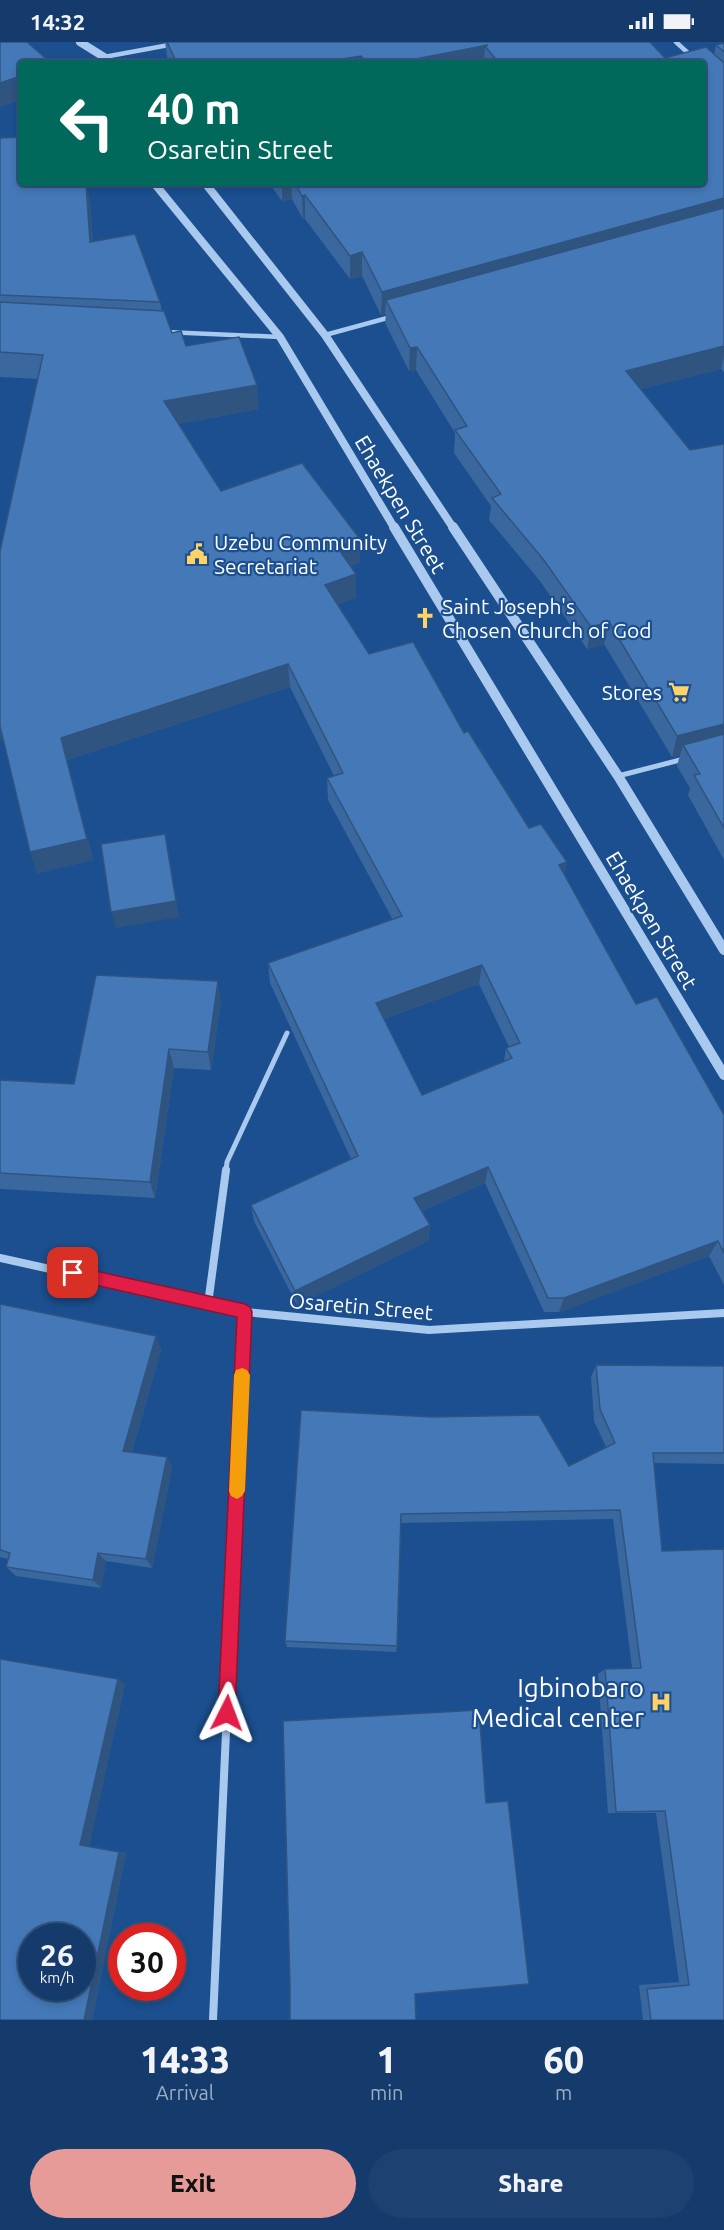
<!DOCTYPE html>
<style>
body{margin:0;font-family:Ubuntu,sans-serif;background:#1d4271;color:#f1f3f6;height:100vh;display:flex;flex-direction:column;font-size:22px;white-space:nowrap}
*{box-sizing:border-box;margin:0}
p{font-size:20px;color:#9dadc1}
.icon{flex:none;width:33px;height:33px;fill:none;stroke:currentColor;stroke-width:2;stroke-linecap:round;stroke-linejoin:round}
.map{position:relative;height:1978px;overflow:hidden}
.details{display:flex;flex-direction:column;background:#143b6b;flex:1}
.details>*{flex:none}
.guide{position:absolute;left:18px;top:18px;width:688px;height:126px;border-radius:6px;box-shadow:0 3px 9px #0003,0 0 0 2px #33557e;background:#00695c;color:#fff;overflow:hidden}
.speed{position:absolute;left:18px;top:1881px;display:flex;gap:12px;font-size:30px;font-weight:700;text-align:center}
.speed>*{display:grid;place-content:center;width:78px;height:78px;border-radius:50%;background:#143b6b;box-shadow:0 3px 9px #0003,0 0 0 2px #33557e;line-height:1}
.speed small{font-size:15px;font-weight:400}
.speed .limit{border:9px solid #d22;background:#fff;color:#111}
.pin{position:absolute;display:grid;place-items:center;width:51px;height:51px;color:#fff;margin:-26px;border-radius:12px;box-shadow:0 3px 9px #0006}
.me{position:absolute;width:66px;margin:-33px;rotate:3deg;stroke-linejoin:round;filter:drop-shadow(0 0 4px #0008)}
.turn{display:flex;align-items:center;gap:21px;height:126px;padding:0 30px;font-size:27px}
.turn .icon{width:78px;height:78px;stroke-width:2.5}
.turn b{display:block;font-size:42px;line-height:51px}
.eta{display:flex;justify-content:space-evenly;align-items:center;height:102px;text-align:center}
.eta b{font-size:36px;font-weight:800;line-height:42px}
.cta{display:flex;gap:12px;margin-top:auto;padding:12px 30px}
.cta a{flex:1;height:69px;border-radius:36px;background:#e69b98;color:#111;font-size:24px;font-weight:800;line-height:69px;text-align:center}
.cta a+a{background:#1d4271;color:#f1f3f6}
.status{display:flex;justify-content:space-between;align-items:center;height:42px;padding:0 30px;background:#143b6b;direction:ltr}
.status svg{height:16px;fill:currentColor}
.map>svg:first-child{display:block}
</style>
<div class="status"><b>14:32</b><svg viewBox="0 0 49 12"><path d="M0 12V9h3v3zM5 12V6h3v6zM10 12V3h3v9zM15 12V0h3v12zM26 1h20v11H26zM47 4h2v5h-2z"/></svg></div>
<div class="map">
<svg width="724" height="1978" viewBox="0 0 724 1978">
<rect width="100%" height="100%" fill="#1b4f8f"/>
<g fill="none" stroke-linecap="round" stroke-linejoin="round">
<!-- minor-far2 -->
<g stroke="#a9c9ee" stroke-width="4.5">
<path d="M676 0 699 21"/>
<path d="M104 15 185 0"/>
<path d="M165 290 280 295"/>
<path d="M325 293 391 275"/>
</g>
<!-- minor-far1 -->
<g stroke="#a9c9ee" stroke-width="5">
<path d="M618 734 684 717"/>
<path d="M226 1129 227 1120 287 991"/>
</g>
<!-- minor -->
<g stroke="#a9c9ee" stroke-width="8">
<path d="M0 1216 245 1270 429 1288 724 1271"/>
<path d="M208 1262 226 1128"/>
<path d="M213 1978 245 1270"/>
</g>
<!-- tertiary-far1 -->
<g stroke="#a9c9ee" stroke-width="8">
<path d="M80 0 104 15 109 21"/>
<path d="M154 141 280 295 395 487"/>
<path d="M205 141 325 293 454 487"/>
</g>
<!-- tertiary -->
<g stroke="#a9c9ee" stroke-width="10">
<path d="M394 485 724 1033"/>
<path d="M453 485 618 734 724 908"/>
</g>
</g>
<!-- wall -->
<g fill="#3a679d" fill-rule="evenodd">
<path d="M165 0H499L665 16 714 13 716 3 724 1V330L721 327 641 347 690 408 724 402V818L688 753 690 746 677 724 680 713 672 715 604 602 587 607 540 539 489 478 491 464 454 411 455 391 416 328 409 329 385 281 386 272 381 273 362 234 350 237 305 177H303L292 157 282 159 269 141H704V21H168Z"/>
<path d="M0 96 90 160 93 199 160 260 162 269 172 291 259 367 178 382 221 449 360 497V521L350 524 356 556 337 562 369 612 464 691 529 786 567 820 564 832 636 962 724 1073V1243L709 1214 559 1270H544L485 1141 421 1169 430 1183 428 1199 297 1263 254 1179 251 1163 351 1117 270 941 268 921 393 878 328 758 327 736 334 734 290 645 67 718 93 818 37 831 3 697 0 698V509L38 337 0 335ZM479 942 509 1005 506 1006 504 1019 422 1053 384 977Z"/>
<path d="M221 959 211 1028 174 1026 155 1156 0 1147V1038L74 1042Z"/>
<path d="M0 1262 156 1294 161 1308 132 1410 167 1415 172 1426 152 1526 106 1519 101 1546 16 1534 6 1525 8 1517 0 1515Z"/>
<path d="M596 1323 724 1324V1422L654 1421 662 1509 724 1978H643L639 1943 679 1940 656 1771H608L598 1632 605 1627 632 1626 613 1477 401 1481 397 1604 396 1610 287 1605 285 1599 301 1368 569 1424 606 1405 594 1379 591 1335Z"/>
<path d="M125 1642 89 1804 126 1811 92 1978H0Z"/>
</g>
<!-- shaded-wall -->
<g fill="#305480">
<path d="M485 4 484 21H395Z"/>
<path d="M361 14V21H316Z"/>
<path d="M21 34V58L0 65V41Z"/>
<path d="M86 141 90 160 95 225 90 200Z"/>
<path d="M282 141H291L292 157 282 159Z"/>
<path d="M305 153V177H303L302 154Z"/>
<path d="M724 156V173L386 258 385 272 381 273 382 250Z"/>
<path d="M362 210V234L350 237V214Z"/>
<path d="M724 304V314L721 327 621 352 626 329Z"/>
<path d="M417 305 416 328 409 329 410 306Z"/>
<path d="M257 343 259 367 167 384 164 359Z"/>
<path d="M360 497V521L337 529V505Z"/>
<path d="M356 532V556L326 567 325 543Z"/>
<path d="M609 580 604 602 587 607 591 585Z"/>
<path d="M288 622 290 645 67 718 93 818 37 831 30 810 61 696Z"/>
<path d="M0 682 5 697 0 698Z"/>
<path d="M724 682V697L683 703 680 713 672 715 677 694Z"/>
<path d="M165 792 179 875 116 886 111 870Z"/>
<path d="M567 820 562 841 559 823Z"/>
<path d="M482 923 479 942 376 980V961Z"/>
<path d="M218 939 221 959 211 1028 208 1010Z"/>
<path d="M169 1007 174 1026 155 1156 150 1140Z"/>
<path d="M488 1125 485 1141 413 1172 414 1156Z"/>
<path d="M430 1183 428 1199 297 1263 295 1249Z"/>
<path d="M718 1199 709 1214 559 1270 564 1256Z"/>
<path d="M156 1294 161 1308 129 1420 123 1409Z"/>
<path d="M167 1415 172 1426 152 1526 146 1517Z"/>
<path d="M98 1511 106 1519 101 1546 93 1538Z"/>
<path d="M118 1637 125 1642 89 1804 80 1803Z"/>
<path d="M119 1810 126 1811 92 1978H84Z"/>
</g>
<!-- building -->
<g fill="#4478b7" stroke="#305480" stroke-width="1.5" fill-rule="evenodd">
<path d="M0 0H27L51 21H21V34L0 41Z"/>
<path d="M167 0H650L665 16 706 5 724 21V156L382 250 362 210 350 214 305 153 302 154 295 141H704V21H499L485 4 488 3 395 21H366L361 14 316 21H177Z"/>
<path d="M724 1V10L716 3Z"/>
<path d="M21 95V141H86L90 200 135 192 160 260 0 253V96Z"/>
<path d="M724 166V304L626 329 690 408 724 402V682L677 694 609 580 591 585 543 517 492 456 501 452 455 388 467 384 417 305 410 306 386 258Z"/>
<path d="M0 260 164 269 172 291 181 289 186 304 239 295 257 343 164 359 221 449 302 421 360 497 337 505 356 532 325 543 369 612 413 600 464 691 468 689 529 786 541 782 567 820 559 823 636 962 657 955 724 1073V1211L718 1199 564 1256H548L488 1125 414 1156 430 1183 295 1249 251 1163 358 1114 268 921 402 874 327 736 343 731 288 622 61 696 87 797 30 810 0 684V509L43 313 0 310ZM482 923 520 1001 506 1006 512 1016 422 1053 376 961Z"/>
<path d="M724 692V786L694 733 700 732 683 703Z"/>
<path d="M165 792 176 859 111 870 101 802Z"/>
<path d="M96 933 218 939 208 1010 169 1007 150 1140 0 1131V1038L74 1042Z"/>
<path d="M0 1262 156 1294 123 1409 167 1415 146 1517 98 1511 93 1538 6 1525 10 1511 0 1508Z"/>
<path d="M596 1323 724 1324V1411H653L662 1509 724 1507V1978H651L647 1947 689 1943 665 1769 616 1770 605 1627 641 1626 620 1468 401 1472 397 1604 285 1599 301 1368 433 1375 539 1373 569 1424 615 1401 600 1367Z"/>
<path d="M0 1617 118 1637 80 1803 119 1810 84 1978H0ZM32 1894H82V1946H32Z"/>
<path d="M479 1668 486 1761 508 1759 529 1942 415 1952 416 1978H290V1943L283 1679Z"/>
</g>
<!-- route -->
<path fill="#e11d48" stroke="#92132f" stroke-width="1.5" d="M73 1224 245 1262 250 1265 252 1270 235 1671 233 1677 227 1680 221 1677 218 1671 237 1275 73 1238 68 1236 65 1231 68 1226Z"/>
<!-- slow -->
<path fill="#f59e0b" d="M242 1326 247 1328 250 1333 245 1449 242 1454 237 1457 231 1454 229 1449 234 1333 236 1328Z"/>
<!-- icons -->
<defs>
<symbol id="civic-bare" viewBox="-9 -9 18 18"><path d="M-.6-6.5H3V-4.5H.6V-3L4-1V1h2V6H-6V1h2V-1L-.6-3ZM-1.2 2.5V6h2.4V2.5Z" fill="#ffd166" stroke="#1b4f8f" stroke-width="2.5" paint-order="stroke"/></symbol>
<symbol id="church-bare" viewBox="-9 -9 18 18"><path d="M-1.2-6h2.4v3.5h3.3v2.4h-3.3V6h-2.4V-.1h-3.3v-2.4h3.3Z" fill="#ffd166" stroke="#1b4f8f" stroke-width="2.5" paint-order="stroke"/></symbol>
<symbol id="supermarket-bare" viewBox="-9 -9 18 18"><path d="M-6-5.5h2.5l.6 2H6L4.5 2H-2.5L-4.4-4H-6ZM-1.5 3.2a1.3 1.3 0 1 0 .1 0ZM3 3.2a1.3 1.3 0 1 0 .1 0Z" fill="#ffd166" stroke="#1b4f8f" stroke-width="2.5" paint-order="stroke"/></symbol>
<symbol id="hospital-bare" viewBox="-9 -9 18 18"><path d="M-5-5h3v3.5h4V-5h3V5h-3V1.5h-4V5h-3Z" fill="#ffd166" stroke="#1b4f8f" stroke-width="2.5" paint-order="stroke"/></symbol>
</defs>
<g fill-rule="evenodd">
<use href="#civic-bare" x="182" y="497" width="30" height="30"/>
<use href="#church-bare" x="410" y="561" width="30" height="30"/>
<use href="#supermarket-bare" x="664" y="635" width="30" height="30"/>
<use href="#hospital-bare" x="646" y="1645" width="30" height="30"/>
</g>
<g text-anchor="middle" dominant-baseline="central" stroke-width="4.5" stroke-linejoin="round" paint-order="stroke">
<!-- street labels -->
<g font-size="21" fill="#fff" stroke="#1b4f8f">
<text transform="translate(401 462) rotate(59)">Ehaekpen Street</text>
<text transform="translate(652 878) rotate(59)">Ehaekpen Street</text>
<text transform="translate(361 1264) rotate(5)">Osaretin Street</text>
</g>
<!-- poi labels -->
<g font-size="21" fill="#fff" stroke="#1b4f8f" text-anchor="start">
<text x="214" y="500">Uzebu Community<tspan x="214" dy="24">Secretariat</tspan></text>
<text x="442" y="564">Saint Joseph's<tspan x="442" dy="24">Chosen Church of God</tspan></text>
<text x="662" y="650" text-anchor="end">Stores</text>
</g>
<!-- near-poi labels -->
<g font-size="26" fill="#fff" stroke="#1b4f8f" text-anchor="end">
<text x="644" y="1645">Igbinobaro<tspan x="644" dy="30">Medical center</tspan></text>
</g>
</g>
</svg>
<div class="speed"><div>26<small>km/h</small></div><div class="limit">30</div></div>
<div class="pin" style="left:73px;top:1231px;background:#d93025"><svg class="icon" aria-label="arrive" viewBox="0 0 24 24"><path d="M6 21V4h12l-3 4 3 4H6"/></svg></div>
<svg class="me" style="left:227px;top:1671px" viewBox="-20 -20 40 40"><path d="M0-17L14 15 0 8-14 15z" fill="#e11d48" stroke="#fff" stroke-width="4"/></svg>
<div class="guide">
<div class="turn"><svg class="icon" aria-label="left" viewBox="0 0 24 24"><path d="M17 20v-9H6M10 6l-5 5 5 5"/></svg><div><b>40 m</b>Osaretin Street</div></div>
</div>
</div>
<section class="details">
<div class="eta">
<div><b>14:33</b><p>Arrival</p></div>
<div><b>1</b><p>min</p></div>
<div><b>60</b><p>m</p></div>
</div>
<div class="cta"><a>Exit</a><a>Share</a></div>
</section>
